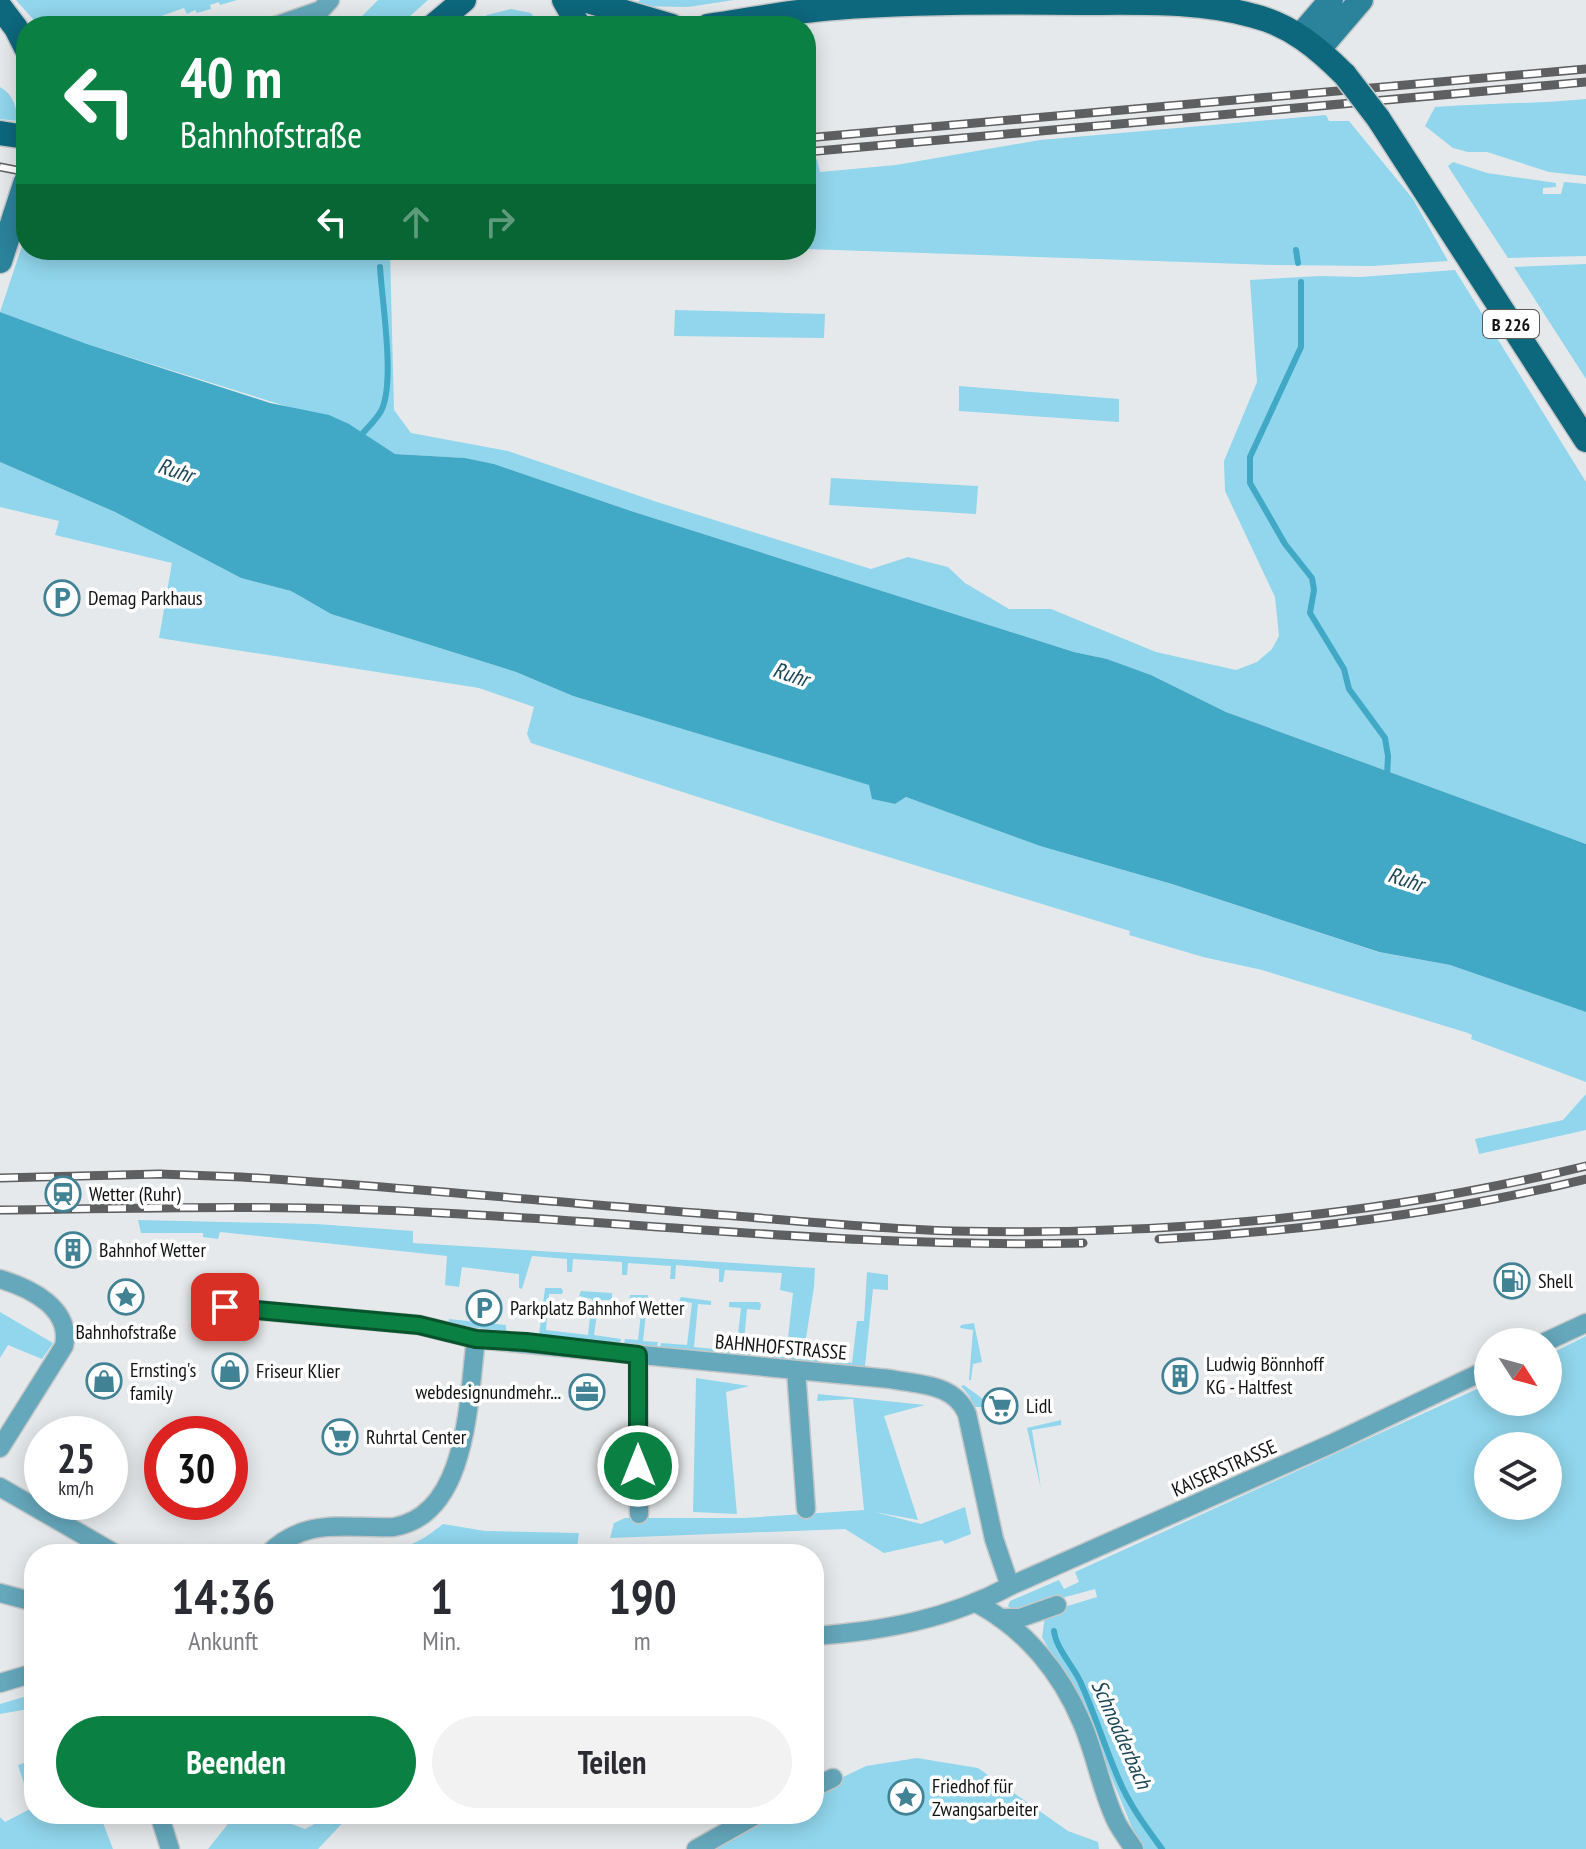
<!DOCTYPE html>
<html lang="de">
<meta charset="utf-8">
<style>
body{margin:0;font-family:"PT Sans Narrow",sans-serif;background:#f2f2f3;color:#2b2b33;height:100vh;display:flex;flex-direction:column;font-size:30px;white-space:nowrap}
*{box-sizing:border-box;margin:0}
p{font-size:26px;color:#7c7c81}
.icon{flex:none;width:44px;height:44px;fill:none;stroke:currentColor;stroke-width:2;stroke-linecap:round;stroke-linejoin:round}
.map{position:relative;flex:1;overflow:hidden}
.sheet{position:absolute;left:24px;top:1544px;width:800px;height:280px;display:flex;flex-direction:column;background:#fff;border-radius:32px;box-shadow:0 4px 20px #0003}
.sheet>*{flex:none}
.guide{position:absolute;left:16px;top:16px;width:800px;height:244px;border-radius:32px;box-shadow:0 4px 20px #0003;background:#0b8043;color:#fff;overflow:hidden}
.needle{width:52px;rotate:126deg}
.buttons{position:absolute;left:1474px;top:1328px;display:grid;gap:16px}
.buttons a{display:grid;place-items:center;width:88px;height:88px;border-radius:50%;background:#fff;box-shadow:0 4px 20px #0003;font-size:40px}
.speed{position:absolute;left:24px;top:1416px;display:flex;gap:16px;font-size:40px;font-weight:700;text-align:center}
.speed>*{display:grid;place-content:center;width:104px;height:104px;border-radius:50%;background:#fff;box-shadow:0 4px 20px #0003;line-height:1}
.speed small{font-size:20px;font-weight:400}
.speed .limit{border:12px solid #d22;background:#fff;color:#111}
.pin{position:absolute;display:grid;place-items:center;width:68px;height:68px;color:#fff;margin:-34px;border-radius:16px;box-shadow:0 4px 12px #0006}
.me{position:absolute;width:88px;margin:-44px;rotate:0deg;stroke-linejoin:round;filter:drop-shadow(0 0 6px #0008)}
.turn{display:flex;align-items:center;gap:28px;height:168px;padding:0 32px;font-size:36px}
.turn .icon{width:104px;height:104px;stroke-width:2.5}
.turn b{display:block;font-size:56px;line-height:68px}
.lanes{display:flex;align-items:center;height:76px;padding:0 32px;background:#0003;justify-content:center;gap:40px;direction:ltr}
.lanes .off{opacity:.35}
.eta{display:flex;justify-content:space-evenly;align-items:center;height:136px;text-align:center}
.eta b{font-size:48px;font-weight:800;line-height:56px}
.button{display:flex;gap:16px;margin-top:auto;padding:16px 32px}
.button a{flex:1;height:92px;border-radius:48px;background:#0b8043;color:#fff;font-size:32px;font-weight:800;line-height:92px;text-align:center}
.button a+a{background:#f2f2f3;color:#2b2b33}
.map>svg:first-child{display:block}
</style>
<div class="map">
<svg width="1586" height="1849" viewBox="0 0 1586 1849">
<rect width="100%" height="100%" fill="#e6e9eb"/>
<!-- green -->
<g fill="#91d6ec" fill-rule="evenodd">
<path d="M16 0H237L220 5 219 2 210 5 211 9 197 13 195 10 187 14 184 8 156 18 155 26H39Z"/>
<path d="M378 0H428L399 26H352Z"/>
<path d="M640 0H734L688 7 634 6Z"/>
<path d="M511 9 531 13 540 26H469L487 15Z"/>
<path d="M0 87C13 94 17 107 17 121L0 119Z"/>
<path d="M1586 99V176L1549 172 1487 152H1468L1453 148 1425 126 1435 107C1486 103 1536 104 1586 99Z"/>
<path d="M1326 115 1329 121H1349L1413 199 1448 261 1372 266 1275 265 806 249V160L817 159 820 172 896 165 1040 140Z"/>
<path d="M1453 162 1487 173 1556 183V187L1543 188V194H1561L1564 182 1586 184V256L1508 258 1451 171 1448 166Z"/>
<path d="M22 246 26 250 40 252 390 251 394 410 411 433 508 451 657 502 871 569 908 557 948 567 965 583 1009 609H1051L1156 652 1236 670 1257 662 1272 649 1279 636 1275 597 1225 491 1224 461 1257 382 1250 280 1320 276 1360 277 1455 270 1586 482V844L1226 712 1151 675 1107 659 1074 652 631 511 494 464 464 458 395 454 377 443 298 410 87 344 0 312Z"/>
<path d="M1586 264V379L1514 267Z"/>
<path d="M675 310 825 314 824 338 674 336Z"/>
<path d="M959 386 1119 399V422L959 411Z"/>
<path d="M0 462 115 512 241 578 291 591 331 614 516 672 573 696 870 785 873 799 895 804 906 797 1040 846 1172 884 1378 952 1450 965 1586 1012V1082L1471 1039 1472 1035 1468 1033 1262 970 1203 957 1129 935 1130 931 797 829 531 743 527 734 534 707 479 688 159 638 172 563 55 535 59 521 0 507Z"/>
<path d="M831 478 978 486 976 514 829 505Z"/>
<path d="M1586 1094V1130L1479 1154 1475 1139 1563 1120Z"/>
<path d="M138 1220 316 1224 413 1231V1243L815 1268 814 1287 803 1357 820 1360 819 1365 773 1360 774 1355 786 1356 793 1293 780 1290 782 1273 725 1270 723 1282H719V1269L676 1265 675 1279H670L671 1266 628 1263 627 1275H622V1262L573 1259 572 1272H567V1259L532 1256 522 1289 519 1288V1274L462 1267 459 1287 445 1285 447 1256 220 1232 218 1239 203 1237V1233H141Z"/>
<path d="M867 1272 888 1275V1290L873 1289 865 1366 882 1369V1372L835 1367 837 1361 852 1363 857 1321H864Z"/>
<path d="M545 1288H561L563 1291 562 1294H549L546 1330 588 1335 592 1299 579 1296 581 1291 612 1293V1300H599L594 1335 621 1339 620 1343 555 1336 554 1339 539 1335Z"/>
<path d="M630 1295H648L643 1341 658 1342 657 1347 624 1344 625 1339 638 1340 642 1305 629 1301Z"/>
<path d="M681 1297 711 1301V1305L698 1304 694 1347 736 1351 741 1308 729 1307V1302H759L761 1304 760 1310 747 1309 743 1351 755 1353V1358L660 1348 661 1343 687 1345 692 1303 679 1301Z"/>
<path d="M0 1312 53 1343 42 1359 8 1345 0 1358Z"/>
<path d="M449 1319 506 1325V1331L448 1325Z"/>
<path d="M974 1323 982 1362 973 1364 971 1380H969L973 1330 960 1328 961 1325Z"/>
<path d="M1586 1336V1849H1135V1835L1088 1720 1042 1637 1045 1616 1051 1611 1097 1597 1095 1589 1014 1611 1008 1606 1010 1601 1059 1580 1064 1589 1079 1582 1075 1572 1488 1384V1402H1548V1355ZM1488 1446H1548V1506H1488Z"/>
<path d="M696 1378 749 1386 726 1392 737 1514 693 1512Z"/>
<path d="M964 1385 987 1402 985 1407H973L970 1397 961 1386Z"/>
<path d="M818 1394 925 1405 884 1416 918 1520 875 1512 921 1524 965 1507 971 1534 945 1544 942 1540 884 1553 845 1529 610 1538 614 1523 625 1518H744L864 1510 853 1399 817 1401Z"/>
<path d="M1061 1420V1425L1032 1430 1041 1489 1027 1428Z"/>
<path d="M443 1524 485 1531 579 1533 577 1547H550L516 1544 443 1549 442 1554H305C336 1541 372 1554 405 1546 419 1543 431 1533 443 1524Z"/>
<path d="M34 1694V1708L0 1714V1704Z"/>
<path d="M917 1758 978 1768 1068 1831 1098 1842 1099 1849H707L766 1814H814V1791L866 1766Z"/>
<path d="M34 1759V1814H83L85 1818 100 1815 113 1849H0V1817L5 1822 32 1808 18 1765Z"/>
<path d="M236 1814H293L289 1823 305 1829 334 1814H351L318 1849H208Z"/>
</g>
<!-- water -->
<path fill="#41a8c6" d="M0 312 87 344 270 403 329 415 349 424 395 454 465 458 494 464 631 511 1074 652 1107 659 1151 675 1226 712 1586 844V1012L1450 965 1379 952 1172 884 1040 846 906 797 895 804 872 799 869 785 573 696 516 672 331 614 291 591 241 578 115 512 0 462Z"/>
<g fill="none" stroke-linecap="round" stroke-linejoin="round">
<!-- stream -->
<g stroke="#41a8c6" stroke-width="6">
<path d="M1296 250 1298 263"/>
<path d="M1301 282V347L1250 457V483L1285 544 1312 578 1314 590 1310 613 1344 669 1349 689 1385 738 1388 756 1387 777"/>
<path d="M363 433C369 426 378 418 382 409 395 379 382 302 380 267"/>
<path d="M1054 1631C1056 1648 1072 1665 1080 1681 1095 1714 1105 1748 1119 1780 1130 1806 1146 1827 1162 1849"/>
</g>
<defs>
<g id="street">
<path d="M275 26 321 10 330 0"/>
<path d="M0 1279C30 1288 72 1308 64 1346L0 1448"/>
<path d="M211 1306 419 1325 476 1339 890 1379C919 1385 954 1383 967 1414L994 1539 1010 1586"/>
<path d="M1545 1342 1586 1323"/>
<path d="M638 1355 639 1514"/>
<path d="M796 1370 806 1509"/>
<path d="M0 1487 116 1554"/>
<path d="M268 1554C306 1516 345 1529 394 1527 469 1514 468 1398 476 1339"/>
<path d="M0 1593 34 1602"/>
<path d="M978 1604C1026 1630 1061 1673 1082 1723 1096 1755 1101 1791 1117 1823 1122 1832 1128 1840 1134 1849"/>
<path d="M1000 1618H1020L1057 1605"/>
<path d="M814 1636C883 1631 949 1619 1010 1586L1333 1443 1488 1369"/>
<path d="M0 1683 34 1673"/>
<path d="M814 1787 833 1778"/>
<path d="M159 1814 170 1849"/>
<path d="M696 1849 758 1814"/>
</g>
<g id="secondary">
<path d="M1300 36 1331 0"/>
<path d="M1319 49 1361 0"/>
<path d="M0 261 15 215"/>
</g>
<g id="primary">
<path d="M564 0 579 26"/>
<path d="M584 0 672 26"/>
<path d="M0 7 16 28 26 48"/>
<path d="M433 26 464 0"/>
<path d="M708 26C750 20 792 11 835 8 915 2 998 2 1079 3 1137 3 1198 0 1254 16 1291 25 1319 49 1345 75"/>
<path d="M1378 118 1586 440"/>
<path d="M0 133 26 137"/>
</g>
</defs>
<!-- street casing -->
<use href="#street" stroke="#c4c7c8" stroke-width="21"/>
<!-- secondary casing -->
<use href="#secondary" stroke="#c4c7c8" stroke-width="27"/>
<!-- primary casing -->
<use href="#primary" stroke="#c4c7c8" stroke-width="27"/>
<!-- street -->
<use href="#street" stroke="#65a7bb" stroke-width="18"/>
<!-- secondary -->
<use href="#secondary" stroke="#2b829b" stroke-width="24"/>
<!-- primary -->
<use href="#primary" stroke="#0d677d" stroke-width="24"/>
<defs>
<g id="rail">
<path d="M806 138 1586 69"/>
<path d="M806 152 1586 82"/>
<path d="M0 167 26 172"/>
<path d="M0 1178 159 1174 241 1177C406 1187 571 1204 736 1216 808 1222 880 1229 952 1231 1164 1236 1380 1216 1586 1166"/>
<path d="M0 1210C147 1208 295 1204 442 1213 656 1224 869 1248 1083 1243"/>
<path d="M1159 1239C1302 1231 1446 1213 1586 1179"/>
</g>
</defs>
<!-- rail casing -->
<use href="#rail" stroke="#5e5f60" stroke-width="9"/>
<!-- rail -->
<use href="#rail" stroke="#fff" stroke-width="6" stroke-dasharray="18" stroke-linecap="butt"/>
<defs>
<path id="secondary-bridge" d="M15 215 26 181"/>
<path id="primary-bridge" d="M1345 75 1378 118"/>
</defs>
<!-- secondary-bridge casing -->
<use href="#secondary-bridge" stroke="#c4c7c8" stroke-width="27" stroke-linecap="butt"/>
<!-- primary-bridge casing -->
<use href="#primary-bridge" stroke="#c4c7c8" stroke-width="27" stroke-linecap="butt"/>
<!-- secondary-bridge -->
<use href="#secondary-bridge" stroke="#2b829b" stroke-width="24"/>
<!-- primary-bridge -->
<use href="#primary-bridge" stroke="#0d677d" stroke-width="24"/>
</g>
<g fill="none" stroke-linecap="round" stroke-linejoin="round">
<defs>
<path id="route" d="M225 1307 419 1325 476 1339 526 1342 638 1355V1466"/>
</defs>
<!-- route casing -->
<use href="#route" stroke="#07532c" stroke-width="20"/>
<!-- route -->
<use href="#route" stroke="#0b8043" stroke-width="14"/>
</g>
<!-- icons -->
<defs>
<symbol id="parking-ring" viewBox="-11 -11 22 22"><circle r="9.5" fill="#fff" stroke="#418295" stroke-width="1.5"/><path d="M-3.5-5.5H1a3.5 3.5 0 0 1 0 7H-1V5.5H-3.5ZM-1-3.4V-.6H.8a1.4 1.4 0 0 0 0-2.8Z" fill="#418295"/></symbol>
<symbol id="station-ring" viewBox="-11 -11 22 22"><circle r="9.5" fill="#fff" stroke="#418295" stroke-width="1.5"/><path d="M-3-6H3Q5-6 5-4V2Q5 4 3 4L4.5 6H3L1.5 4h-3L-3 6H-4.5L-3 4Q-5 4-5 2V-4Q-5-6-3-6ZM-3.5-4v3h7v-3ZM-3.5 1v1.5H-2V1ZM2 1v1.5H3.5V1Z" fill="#418295"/></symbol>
<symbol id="building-ring" viewBox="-11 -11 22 22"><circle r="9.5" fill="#fff" stroke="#418295" stroke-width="1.5"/><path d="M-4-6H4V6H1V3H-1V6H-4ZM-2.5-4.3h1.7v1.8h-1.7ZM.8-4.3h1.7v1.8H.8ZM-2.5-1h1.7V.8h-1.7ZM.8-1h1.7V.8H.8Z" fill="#418295"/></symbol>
<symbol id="fuel-ring" viewBox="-11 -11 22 22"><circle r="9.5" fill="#fff" stroke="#418295" stroke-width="1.5"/><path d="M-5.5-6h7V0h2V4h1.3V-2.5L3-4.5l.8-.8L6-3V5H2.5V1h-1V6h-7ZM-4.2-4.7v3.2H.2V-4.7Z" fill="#418295"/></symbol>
<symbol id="sight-ring" viewBox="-11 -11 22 22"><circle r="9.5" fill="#fff" stroke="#418295" stroke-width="1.5"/><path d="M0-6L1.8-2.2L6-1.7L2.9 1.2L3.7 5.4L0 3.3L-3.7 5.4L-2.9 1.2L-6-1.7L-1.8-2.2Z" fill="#418295"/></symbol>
<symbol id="shop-ring" viewBox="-11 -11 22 22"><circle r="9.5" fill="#fff" stroke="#418295" stroke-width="1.5"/><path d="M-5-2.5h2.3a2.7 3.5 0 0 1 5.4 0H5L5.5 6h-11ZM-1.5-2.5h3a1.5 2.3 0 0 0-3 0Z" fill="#418295"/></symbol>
<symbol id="office-ring" viewBox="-11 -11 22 22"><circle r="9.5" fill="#fff" stroke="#418295" stroke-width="1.5"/><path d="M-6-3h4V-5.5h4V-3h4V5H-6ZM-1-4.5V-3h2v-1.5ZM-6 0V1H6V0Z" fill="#418295"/></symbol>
<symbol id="supermarket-ring" viewBox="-11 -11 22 22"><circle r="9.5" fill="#fff" stroke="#418295" stroke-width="1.5"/><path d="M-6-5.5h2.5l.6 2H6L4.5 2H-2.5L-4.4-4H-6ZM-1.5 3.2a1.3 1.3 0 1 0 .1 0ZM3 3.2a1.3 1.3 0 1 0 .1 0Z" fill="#418295"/></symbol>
</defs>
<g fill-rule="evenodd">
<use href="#parking-ring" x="42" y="578" width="40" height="40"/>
<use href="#station-ring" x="43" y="1174" width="40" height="40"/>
<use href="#building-ring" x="53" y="1230" width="40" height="40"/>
<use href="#fuel-ring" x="1492" y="1261" width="40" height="40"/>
<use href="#sight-ring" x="106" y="1277" width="40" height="40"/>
<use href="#parking-ring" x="464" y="1288" width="40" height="40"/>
<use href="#shop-ring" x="210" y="1351" width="40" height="40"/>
<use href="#building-ring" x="1160" y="1356" width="40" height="40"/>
<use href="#shop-ring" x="84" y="1361" width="40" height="40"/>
<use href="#office-ring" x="567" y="1372" width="40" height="40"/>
<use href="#supermarket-ring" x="980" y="1386" width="40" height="40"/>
<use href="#supermarket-ring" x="320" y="1417" width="40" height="40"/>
<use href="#sight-ring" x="886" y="1777" width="40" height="40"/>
</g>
<g text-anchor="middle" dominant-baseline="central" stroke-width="7" stroke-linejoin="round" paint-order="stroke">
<!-- shield labels -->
<rect fill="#fff" stroke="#595a5a" stroke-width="2" x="1483" y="310" width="56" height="28" rx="6"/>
<g font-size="18" font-weight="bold" fill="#121313">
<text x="1511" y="324">B 226</text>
</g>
<!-- poi labels -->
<g font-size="20" fill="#121313" stroke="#fff" text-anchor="start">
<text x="88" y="598">Demag Parkhaus</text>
<text x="89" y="1194">Wetter (Ruhr)</text>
<text x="99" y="1250">Bahnhof Wetter</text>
<text x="1538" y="1281">Shell</text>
<text x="510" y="1308">Parkplatz Bahnhof Wetter</text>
<text x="126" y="1332" text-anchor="middle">Bahnhofstraße</text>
<text x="1206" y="1364">Ludwig Bönnhoff<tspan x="1206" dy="23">KG - Haltfest</tspan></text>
<text x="130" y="1370">Ernsting's<tspan x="130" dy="23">family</tspan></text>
<text x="256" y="1371">Friseur Klier</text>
<text x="561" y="1392" text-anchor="end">webdesignundmehr...</text>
<text x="1026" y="1406">Lidl</text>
<text x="366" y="1437">Ruhrtal Center</text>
<text x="932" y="1786">Friedhof für<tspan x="932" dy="23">Zwangsarbeiter</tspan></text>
</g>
<!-- street labels -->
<g font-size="20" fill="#121313" stroke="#fff">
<text transform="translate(781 1347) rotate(5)">BAHNHOFSTRASSE</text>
<text transform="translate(1224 1468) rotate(-24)">KAISERSTRASSE</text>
</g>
<!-- water labels -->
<g font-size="22" font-style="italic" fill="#1b4754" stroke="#fff">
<text transform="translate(176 470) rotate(18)">Ruhr</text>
<text transform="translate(791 674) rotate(18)">Ruhr</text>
<text transform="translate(1406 879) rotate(18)">Ruhr</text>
<text transform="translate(1122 1734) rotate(66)">Schnodderbach</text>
</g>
</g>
</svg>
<div class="buttons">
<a><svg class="needle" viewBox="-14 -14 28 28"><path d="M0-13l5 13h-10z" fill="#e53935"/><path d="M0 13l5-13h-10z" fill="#7c7c81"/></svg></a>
<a><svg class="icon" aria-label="layers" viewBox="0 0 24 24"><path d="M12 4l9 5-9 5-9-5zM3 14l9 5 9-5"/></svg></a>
</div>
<div class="speed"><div>25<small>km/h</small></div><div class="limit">30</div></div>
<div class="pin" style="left:225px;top:1307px;background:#d93025"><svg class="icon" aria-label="arrive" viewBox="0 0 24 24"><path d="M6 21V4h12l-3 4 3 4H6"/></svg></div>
<svg class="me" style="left:638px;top:1466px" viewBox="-20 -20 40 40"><circle r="17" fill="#0b8043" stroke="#fff" stroke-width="3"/><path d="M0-11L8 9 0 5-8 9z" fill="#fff"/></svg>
<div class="guide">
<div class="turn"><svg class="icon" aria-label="left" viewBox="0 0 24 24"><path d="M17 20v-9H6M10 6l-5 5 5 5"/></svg><div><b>40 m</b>Bahnhofstraße</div></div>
<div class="lanes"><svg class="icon" aria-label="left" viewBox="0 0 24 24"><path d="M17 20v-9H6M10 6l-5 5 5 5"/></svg><svg class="icon off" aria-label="ahead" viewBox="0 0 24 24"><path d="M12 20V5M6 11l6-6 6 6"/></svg><svg class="icon off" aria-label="right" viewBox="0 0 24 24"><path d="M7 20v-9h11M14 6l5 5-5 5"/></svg></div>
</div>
<section class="sheet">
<div class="eta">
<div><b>14:36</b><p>Ankunft</p></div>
<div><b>1</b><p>Min.</p></div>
<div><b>190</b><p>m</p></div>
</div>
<div class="button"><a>Beenden</a><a>Teilen</a></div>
</section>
</div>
